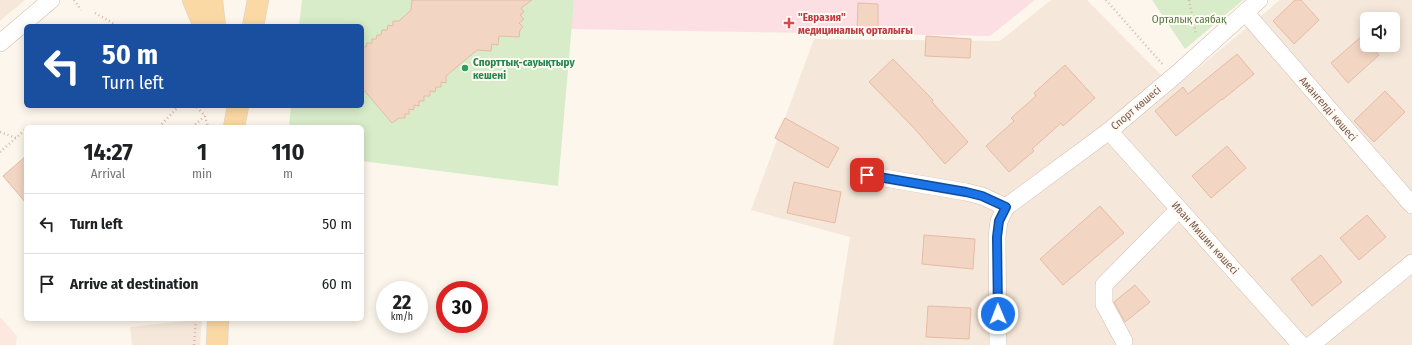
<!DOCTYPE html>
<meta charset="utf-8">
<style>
body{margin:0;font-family:"Fira Sans Condensed",sans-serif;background:#f2f2f2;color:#202124;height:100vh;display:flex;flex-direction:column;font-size:15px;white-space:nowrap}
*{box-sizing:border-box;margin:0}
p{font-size:13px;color:#757577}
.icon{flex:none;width:22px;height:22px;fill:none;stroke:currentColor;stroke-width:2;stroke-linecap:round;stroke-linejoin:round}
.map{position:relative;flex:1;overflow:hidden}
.details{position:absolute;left:24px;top:125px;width:340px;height:196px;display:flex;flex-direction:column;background:#fff;border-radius:6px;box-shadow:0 2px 10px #0003}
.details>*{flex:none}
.top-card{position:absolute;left:24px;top:24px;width:340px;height:84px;border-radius:6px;box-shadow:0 2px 10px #0003;background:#1a4fa0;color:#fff;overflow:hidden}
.buttons{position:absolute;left:1360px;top:12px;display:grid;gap:8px}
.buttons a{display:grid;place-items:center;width:40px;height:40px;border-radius:6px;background:#fff;box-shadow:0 2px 10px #0003;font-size:20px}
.speed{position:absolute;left:376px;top:281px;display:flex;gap:8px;font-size:20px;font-weight:700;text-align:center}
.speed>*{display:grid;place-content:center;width:52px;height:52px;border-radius:50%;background:#fff;box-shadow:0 2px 10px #0003;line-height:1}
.speed small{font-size:10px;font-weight:400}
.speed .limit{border:6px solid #d22;background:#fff;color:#111}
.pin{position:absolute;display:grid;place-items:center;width:34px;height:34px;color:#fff;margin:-17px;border-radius:8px;box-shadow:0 2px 6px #0006}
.me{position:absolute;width:44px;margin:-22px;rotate:359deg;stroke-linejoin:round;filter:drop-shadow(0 0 3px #0008)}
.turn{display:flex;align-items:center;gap:14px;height:84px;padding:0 12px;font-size:18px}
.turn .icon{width:52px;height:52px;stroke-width:2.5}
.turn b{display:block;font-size:28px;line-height:34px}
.eta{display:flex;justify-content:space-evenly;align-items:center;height:68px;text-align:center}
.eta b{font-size:24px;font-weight:700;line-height:28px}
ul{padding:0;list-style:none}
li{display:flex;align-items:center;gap:12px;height:60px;padding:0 12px;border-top:1px solid #e0e0e0}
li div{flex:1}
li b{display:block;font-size:15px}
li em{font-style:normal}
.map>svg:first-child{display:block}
</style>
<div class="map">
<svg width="1412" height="345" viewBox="0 0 1412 345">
<rect width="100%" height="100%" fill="#fdf6ec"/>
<!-- residential -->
<g fill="#f5e8da" fill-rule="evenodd">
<path d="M0 0H25L0 21Z"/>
<path d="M1051 0H1087L1174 88 1280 0H1412V345H833L850 237 751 210 814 39 1000 41ZM1367 19H1393V45H1367Z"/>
<path d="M202 319 200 345H132L130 327Z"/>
</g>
<!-- commercial -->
<path fill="#fde8e0" d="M0 317 17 336 16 345H0Z"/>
<!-- medical -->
<path fill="#fbdfe3" d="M574 0H1035L990 36 571 29Z"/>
<!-- green -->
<g fill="#d8ecc9">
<path d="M302 0H574L558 186 362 161V127H289L291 106H362V26H299Z"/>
<path d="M1152 0H1243L1185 49Z"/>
</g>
<!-- building -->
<g fill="#f3d5c3" stroke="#e6bba3">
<path d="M412 0H532L521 8 524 12 520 15 524 19 519 23 523 27 520 30 519 37 499 36 498 45 492 44 491 51 477 50 446 76V83L441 82V87H436L435 92 430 91V96H424V101H419V106L414 105V110L409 109V114H405V118H399L392 123 362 88 363 47H366L367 43H372V39H376L377 35H381L382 30H387L388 25 393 26V21H399L411 10Z"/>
<path d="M1295 0H1301L1319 20 1294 44 1273 21Z"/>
<path d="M858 3 878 4V32L857 31Z"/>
<path d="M926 36 971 39 970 58 925 56Z"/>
<path d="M1362 36 1367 42V45H1370L1379 55 1348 83 1331 63Z"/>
<path d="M1237 54 1254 74 1222 100V99L1176 136 1155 111 1183 87 1188 94Z"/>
<path d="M893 59 933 100 932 102 968 142 945 164 914 128 869 82Z"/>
<path d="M1065 65 1095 98 1063 126 1061 123 1032 149 1034 151 1009 172 986 146 1014 121 1011 118 1036 96 1034 93Z"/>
<path d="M1385 91 1405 112 1374 142 1354 121Z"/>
<path d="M785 118 839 148 828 168 775 138Z"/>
<path d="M1227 146 1246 168 1211 198 1192 176Z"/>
<path d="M26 156V203L3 176Z"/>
<path d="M794 182 841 192 835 223 787 213Z"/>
<path d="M1100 206 1124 233 1063 285 1040 259Z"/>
<path d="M1367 215 1386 237 1359 260 1340 238Z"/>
<path d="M924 235 975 239 973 269 922 264Z"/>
<path d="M1321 255 1342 282 1312 306 1291 279Z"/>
<path d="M1135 285 1150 302 1125 322 1114 302Z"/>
<path d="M928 306 971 308 969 339 926 337Z"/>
</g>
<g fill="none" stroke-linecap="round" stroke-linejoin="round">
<defs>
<g id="minor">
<path d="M1245 12 1412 205"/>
<path d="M0 43 51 0"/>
<path d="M1109 131 1301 345"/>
<path d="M867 175 966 192 982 196 1006 207"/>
<path d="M1124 341 1104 304V285L1179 209"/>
<path d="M998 345 997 237 999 221 1006 207 1109 131 1179 72 1259 0"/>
<path d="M1311 345 1412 263"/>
</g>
<g id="major">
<path d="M193 0 204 26"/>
<path d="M212 0 215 26"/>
<path d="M253 26 258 0"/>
<path d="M234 127 238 106"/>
<path d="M217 345 218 319"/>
</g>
</defs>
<!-- minor casing -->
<use href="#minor" stroke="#d1beb0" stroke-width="18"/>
<!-- major casing -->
<use href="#major" stroke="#dad1cd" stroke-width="22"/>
<!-- path -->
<g stroke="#d9b8a5" stroke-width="2.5" stroke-dasharray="1 3" stroke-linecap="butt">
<path d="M74 0 81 10"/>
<path d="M1106 0 1164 66"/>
<path d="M1189 0 1196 35"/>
<path d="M95 13 118 26"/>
<path d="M205 116 208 127"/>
<path d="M159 127 179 106"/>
<path d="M192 127 205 116 196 106"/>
<path d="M0 132 16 138"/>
<path d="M0 152 26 129"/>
<path d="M194 345 196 319"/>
</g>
<!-- minor -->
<use href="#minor" stroke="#fff" stroke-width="17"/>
<!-- major -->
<use href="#major" stroke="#fbd9a5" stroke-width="21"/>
</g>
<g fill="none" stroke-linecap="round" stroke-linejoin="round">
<defs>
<path id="route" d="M867 175 966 192 982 196 1006 207 999 221 997 237 998 314"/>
</defs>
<!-- route casing -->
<use href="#route" stroke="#114b97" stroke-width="10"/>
<!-- route -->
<use href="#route" stroke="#1a73e8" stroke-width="7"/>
</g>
<!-- markers -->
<path fill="#e0444e" stroke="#fffaf3" stroke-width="1.5" d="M787 17h4v4h4v4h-4v4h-4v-4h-4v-4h4z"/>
<circle fill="#2e9e5b" stroke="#fffaf3" stroke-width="1.5" cx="465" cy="68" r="4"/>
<g text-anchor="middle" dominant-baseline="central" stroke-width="4" stroke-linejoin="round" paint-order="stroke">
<!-- health labels -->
<g font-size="11" font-weight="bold" fill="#be3a42" stroke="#fffaf3" text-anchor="start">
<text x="798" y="17">"Евразия"<tspan x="798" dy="13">медициналық орталығы</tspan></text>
</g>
<!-- park labels -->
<g font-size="11" fill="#537a41" stroke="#fffaf3">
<text x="1189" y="19">Орталық саябақ</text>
</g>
<!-- leisure labels -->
<g font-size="11" font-weight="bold" fill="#27864d" stroke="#fffaf3" text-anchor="start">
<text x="473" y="62">Спорттық-сауықтыру<tspan x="473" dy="13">кешені</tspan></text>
</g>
<!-- street labels -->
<g font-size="11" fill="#7a5c4d" stroke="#fffaf3">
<text transform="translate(1136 108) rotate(-40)">Спорт көшесі</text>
<text transform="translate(1328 109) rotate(49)">Амангелді көшесі</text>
<text transform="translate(1205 238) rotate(48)">Иван Мишин көшесі</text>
</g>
</g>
</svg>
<div class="buttons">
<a><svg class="icon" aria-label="sound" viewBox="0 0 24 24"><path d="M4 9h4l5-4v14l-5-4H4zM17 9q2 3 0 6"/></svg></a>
</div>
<div class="speed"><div>22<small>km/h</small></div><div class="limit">30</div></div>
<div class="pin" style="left:867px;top:175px;background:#d93025"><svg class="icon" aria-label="arrive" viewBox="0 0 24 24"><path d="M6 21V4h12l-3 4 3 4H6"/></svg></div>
<svg class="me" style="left:998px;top:314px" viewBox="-20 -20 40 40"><circle r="17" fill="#1a73e8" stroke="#fff" stroke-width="3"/><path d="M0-11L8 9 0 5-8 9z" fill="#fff"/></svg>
<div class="top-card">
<div class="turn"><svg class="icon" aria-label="left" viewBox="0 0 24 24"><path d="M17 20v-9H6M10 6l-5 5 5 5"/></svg><div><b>50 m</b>Turn left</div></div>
</div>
<section class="details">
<div class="eta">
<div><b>14:27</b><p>Arrival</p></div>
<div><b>1</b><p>min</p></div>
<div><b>110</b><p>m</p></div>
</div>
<ul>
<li><svg class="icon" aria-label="left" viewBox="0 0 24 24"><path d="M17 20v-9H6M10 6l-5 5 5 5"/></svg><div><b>Turn left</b></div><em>50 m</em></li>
<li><svg class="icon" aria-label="arrive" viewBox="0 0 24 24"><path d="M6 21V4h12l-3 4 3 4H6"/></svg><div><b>Arrive at destination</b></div><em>60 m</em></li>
</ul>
</section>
</div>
